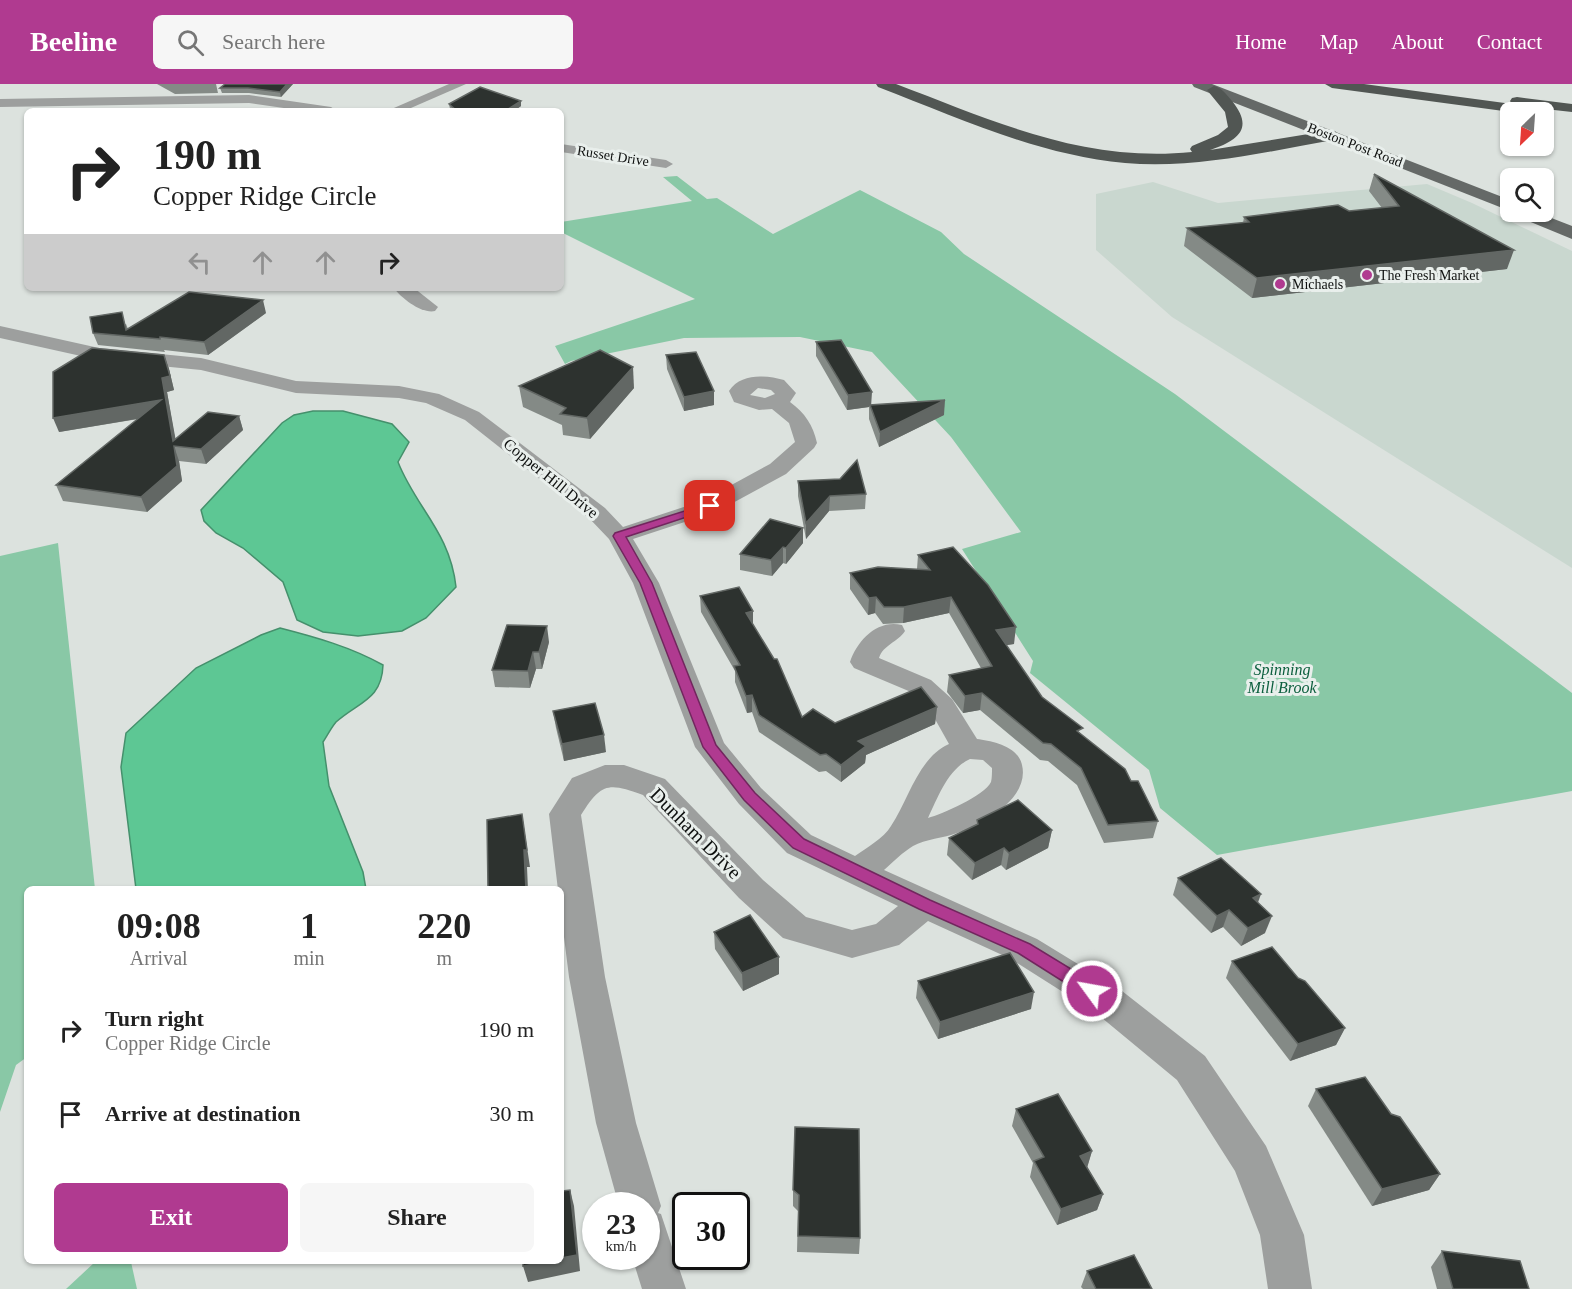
<!DOCTYPE html>
<style>
body{margin:0;font-family:Georgia,serif;background:#f6f6f6;color:#222;height:100vh;display:flex;flex-direction:column;font-size:22px;white-space:nowrap}
*{box-sizing:border-box;margin:0}
p{font-size:20px;color:#767676}
.icon{flex:none;width:33px;height:33px;fill:none;stroke:currentColor;stroke-width:2;stroke-linecap:round;stroke-linejoin:round}
.map{position:relative;flex:1;overflow:hidden}
.details{position:absolute;left:24px;top:802px;width:540px;height:378px;display:flex;flex-direction:column;background:#fff;border-radius:9px;box-shadow:0 2px 4px #0004}
.details>*{flex:none}
.top-card{position:absolute;left:24px;top:24px;width:540px;height:183px;border-radius:9px;box-shadow:0 2px 4px #0004;background:#fff;color:#222;overflow:hidden}
.needle{width:39px;rotate:205deg}
.fabs{position:absolute;left:1500px;top:18px;display:grid;gap:12px}
.fabs a{display:grid;place-items:center;width:54px;height:54px;border-radius:9px;background:#fff;box-shadow:0 2px 4px #0004;font-size:30px}
.speed{position:absolute;left:582px;top:1108px;display:flex;gap:12px;font-size:30px;font-weight:700;text-align:center}
.speed>*{display:grid;place-content:center;width:78px;height:78px;border-radius:50%;background:#fff;box-shadow:0 2px 4px #0004;line-height:1}
.speed small{font-size:15px;font-weight:400}
.speed .limit{border:3px solid #111;border-radius:9px;background:#fff;color:#111}
.pin{position:absolute;display:grid;place-items:center;width:51px;height:51px;color:#fff;margin:-26px;border-radius:12px;box-shadow:0 3px 9px #0006}
.me{position:absolute;width:66px;margin:-33px;rotate:302deg;stroke-linejoin:round;filter:drop-shadow(0 0 4px #0008)}
.turn{display:flex;align-items:center;gap:21px;height:126px;padding:0 30px;font-size:27px}
.turn .icon{width:78px;height:78px;stroke-width:2.5}
.turn b{display:block;font-size:42px;line-height:51px}
.lanes{display:flex;align-items:center;height:57px;padding:0 30px;background:#0003;justify-content:center;gap:30px;direction:ltr}
.lanes .off{opacity:.35}
.eta{display:flex;justify-content:space-evenly;align-items:center;height:102px;text-align:center}
.eta b{font-size:36px;font-weight:700;line-height:42px}
.cta{display:flex;gap:12px;margin-top:auto;padding:12px 30px}
.cta a{flex:1;height:69px;border-radius:9px;background:#b03a90;color:#fff;font-size:24px;font-weight:700;line-height:69px;text-align:center}
.cta a+a{background:#f6f6f6;color:#222}
ul{padding:0;list-style:none}
li{display:flex;align-items:center;gap:18px;height:84px;padding:0 30px}
li div{flex:1}
li b{display:block;font-size:22px}
li em{font-style:normal}
header{display:flex;align-items:center;gap:36px;box-sizing:border-box;height:84px;padding:0 30px;background:#b03a90;color:#fff}
header strong{font-size:28px}
nav{display:flex;gap:33px;margin-inline-start:auto;font-size:21px}
.search{width:420px;height:54px;background:#f6f6f6;display:flex;align-items:center;gap:15px;box-sizing:border-box;padding:0 21px;border-radius:9px;color:#767676;font-size:22px}
.map>svg:first-child{display:block}
</style>
<header>
<strong>Beeline</strong>
<div class="search"><svg class="icon" aria-label="search" viewBox="0 0 24 24"><circle cx="10" cy="10" r="6"/><path d="M15 15l6 6"/></svg>Search here</div>
<nav><a>Home</a><a>Map</a><a>About</a><a>Contact</a></nav>
</header>
<div class="map">
<svg width="1572" height="1205" viewBox="0 0 1572 1205">
<rect width="100%" height="100%" fill="#dce2de"/>
<!-- built -->
<path fill="#c9d7cf" d="M1153 98 1218 119 1427 100 1472 119 1572 167V484L1172 233 1096 166V110Z"/>
<!-- green -->
<g fill="#89c8a6">
<path d="M677 92 707 115 717 114 773 150 860 106 941 148 964 170 1175 310 1572 609V707L1217 771 1160 724 1149 686 1030 589 1033 577 962 465 1021 448 951 353 872 268 800 253 684 254 571 277 565 280 555 262 695 215 561 148V138L692 117 663 93Z"/>
<path d="M58 459 95 805 27 806V973L16 981 0 1028V472Z"/>
<path d="M95 1178H131L137 1205H66Z"/>
</g>
<!-- water -->
<g fill="#5dc794" stroke="#45906c" stroke-width="1.5">
<path d="M313 327H343L392 340 409 358 398 378C416 424 450 448 456 503L426 534 402 547 358 552 323 548 297 536 283 498 243 464 216 449 204 437 201 426 282 339 294 331Z"/>
<path d="M280 544C315 553 351 563 383 581 382 616 358 618 336 638 331 644 327 652 323 658L329 702 363 788 366 805H136L121 683 126 649 196 584 261 551Z"/>
</g>
<g fill="none" stroke-linecap="round" stroke-linejoin="round">
<!-- street -->
<g fill="#9d9f9e" fill-rule="evenodd">
<path d="M449 0H466L404 27H387Z"/>
<path d="M249 11 331 23 337 27H305L249 19 0 23V15Z"/>
<path d="M561 60 666 76 673 80 666 84 561 68Z"/>
<path d="M394 204H414L438 223 435 227C422 230 402 215 394 204Z"/>
<path d="M0 242 99 264 201 274 296 297 399 302 439 310 479 328 605 424 623 443 702 417 770 380 795 358 789 339 772 325 759 326 734 318 729 307C741 289 765 291 784 296L796 309 790 318C805 329 813 341 817 359L814 364 786 390 718 427 633 455 659 499 724 659 761 704 811 751 855 772C866 764 884 754 891 742 909 715 918 674 949 660L931 628 911 608 854 584 850 578C857 557 877 535 902 541L905 547C898 558 883 561 879 574L931 596 952 615 977 655C992 657 1018 662 1022 681 1030 714 984 740 957 749 944 754 925 755 913 762 903 768 893 778 884 786L1037 855 1122 907 1205 972 1266 1062 1304 1151 1312 1205H1268L1260 1151 1235 1087 1177 996 1096 929 1011 875 928 837 899 861 852 874 783 854 739 814 643 711C608 698 601 699 581 731L605 893 636 1039 661 1122 658 1129 661 1130 686 1205H642L632 1173H646V1122H619L596 1039 569 893 561 829V806H558L549 730 572 694 605 681H624L665 695 763 796 806 833 852 846 876 840 898 822 787 769 739 720 695 663 633 499 609 455 589 434 465 336 426 319 399 314 296 309 201 286 99 276 0 254ZM758 304 771 306 775 310 765 314 750 311ZM970 675 983 676 992 684C992 688 992 694 991 698 984 712 942 730 928 734 938 713 948 685 970 675Z"/>
</g>
<!-- primary -->
<g fill="#656967" fill-rule="evenodd">
<path d="M1192 0H1212L1510 116V127L1194 3Z"/>
<path d="M1513 128H1536L1572 142V155L1516 132Z"/>
</g>
<!-- highway -->
<g fill="#515653" fill-rule="evenodd">
<path d="M876 0H896C994 37 1083 79 1192 68L1190 65 1192 62 1218 51 1228 43 1225 28 1207 6 1214 2C1222 4 1227 11 1232 17 1254 44 1239 56 1210 66L1333 46 1341 51 1333 56C1265 68 1195 85 1125 79 1038 71 959 34 878 3Z"/>
<path d="M1325 0H1364L1512 20 1510 17 1512 14 1517 13 1572 20V28L1545 25 1547 28 1544 32V28H1511L1332 4Z"/>
</g>
</g>
<!-- wall -->
<g fill="#848a86">
<path d="M157 0H216L218 9 175 10Z"/>
<path d="M293 0 281 13 249 9H222L220 4Z"/>
<path d="M521 17V22L514 27H452L450 25 449 20Z"/>
<path d="M1374 90 1507 185 1252 214 1184 162 1187 144 1243 139 1244 133 1349 127 1382 124 1369 107Z"/>
<path d="M266 229 208 271 164 266 165 268 98 261 93 249 126 240 128 245Z"/>
<path d="M816 258 871 321 944 331 879 363 869 335V323L847 326 816 272Z"/>
<path d="M164 271 169 285 174 306 167 308 175 355 239 332 243 346 206 380 179 377 182 397 147 428 63 417 56 401 138 335 59 348Z"/>
<path d="M666 271 714 321 684 327 667 285Z"/>
<path d="M519 302 634 304 590 355 563 351 562 341 523 323Z"/>
<path d="M798 397 866 410 865 425 829 427 806 455 798 412Z"/>
<path d="M803 444V459L786 480 783 479 772 492 740 486V470Z"/>
<path d="M918 471 1014 560 1006 561 1042 613 1131 697 1158 737 1153 754 1104 759 1077 701 1048 677 1040 676 980 626 963 629 947 608 949 591 981 584 949 529 903 539 883 540 875 529 868 531 850 505V489L917 485Z"/>
<path d="M700 512 753 527V541L802 633 835 639 937 623 935 640 866 671 865 679 841 698 826 687 819 688 759 648 752 628 747 629 735 598V587L701 528Z"/>
<path d="M549 558 542 585H536L530 604 495 603 492 586Z"/>
<path d="M553 627 606 668 564 677 556 644Z"/>
<path d="M977 736 1052 746 1048 764 1006 786 1001 781 972 796 947 771 949 754 977 740Z"/>
<path d="M1178 794 1258 819 1265 849 1241 862 1223 843 1211 849 1173 811Z"/>
<path d="M714 848 779 890 743 907 715 865Z"/>
<path d="M1232 877 1298 894 1345 944 1336 961 1290 977 1226 894Z"/>
<path d="M918 897 1031 925 938 955 916 914Z"/>
<path d="M1316 1005 1391 1030 1440 1090 1429 1106 1372 1122 1308 1022Z"/>
<path d="M1016 1025 1092 1067 1087 1083 1103 1110 1097 1126 1057 1141 1030 1093 1033 1079 1012 1042Z"/>
<path d="M793 1106 860 1154 859 1170 797 1168 798 1127 793 1122Z"/>
<path d="M1442 1167 1529 1205H1437L1431 1183Z"/>
<path d="M1087 1187 1152 1205H1083L1081 1203Z"/>
</g>
<!-- shaded-wall -->
<g fill="#626764">
<path d="M287 0H293L281 13 280 8Z"/>
<path d="M521 17V22L514 27H505Z"/>
<path d="M1514 166 1507 185 1252 214 1257 194Z"/>
<path d="M263 216 266 229 208 271 204 258Z"/>
<path d="M164 271 169 285 174 306 167 308 177 363 173 357 162 294Z"/>
<path d="M633 283 634 304 590 355 587 334Z"/>
<path d="M714 307V321L684 327V313Z"/>
<path d="M872 308 871 323 870 321 869 323 847 326 848 311Z"/>
<path d="M161 316 166 330 59 348 53 334Z"/>
<path d="M945 316 944 331 879 363 880 348Z"/>
<path d="M239 332 243 346 206 380 201 365Z"/>
<path d="M174 362 179 377 182 397 147 428 141 413Z"/>
<path d="M830 412 829 427 806 455V439Z"/>
<path d="M803 444V459L786 480V464Z"/>
<path d="M783 463V479L772 492 771 476Z"/>
<path d="M876 513 875 529 868 531 869 514Z"/>
<path d="M951 513 949 529 903 539 904 523Z"/>
<path d="M753 527V544L746 529Z"/>
<path d="M547 542 549 558 542 585 539 568Z"/>
<path d="M1016 543 1014 560 994 563 996 546Z"/>
<path d="M533 568 536 585 530 604 528 587Z"/>
<path d="M982 609 980 626 963 629 965 612Z"/>
<path d="M752 611V628L747 629 746 612Z"/>
<path d="M937 623 935 640 866 671 865 679 841 698V681L858 657Z"/>
<path d="M604 651 606 668 564 677 562 660Z"/>
<path d="M522 730 530 783H527L528 806H526Z"/>
<path d="M1052 746 1048 764 1006 786 1009 769Z"/>
<path d="M1004 764 1001 781 972 796 975 779Z"/>
<path d="M1261 810 1255 827 1253 814Z"/>
<path d="M1229 826 1223 843 1211 849 1217 832Z"/>
<path d="M1272 832 1265 849 1241 862 1248 844Z"/>
<path d="M779 873V890L743 907 742 889Z"/>
<path d="M1034 908 1031 925 938 955 940 938Z"/>
<path d="M1345 944 1336 961 1290 977 1298 960Z"/>
<path d="M1092 1067 1087 1084 1080 1072Z"/>
<path d="M561 1080 565 1124 562 1107Z"/>
<path d="M1440 1090 1429 1106 1372 1122 1382 1105Z"/>
<path d="M570 1106 574 1122 580 1187 528 1198 523 1182 545 1178H561Z"/>
<path d="M1103 1110 1097 1126 1057 1141 1061 1125Z"/>
</g>
<!-- building -->
<g fill="#2d322f" stroke="#626764" stroke-width="1.5">
<path d="M225 0H287L280 8 248 4H220Z"/>
<path d="M480 3 521 17 505 27H457L449 20Z"/>
<path d="M1374 90 1514 166 1257 194 1187 144 1249 138 1244 133 1338 121 1349 127 1399 122Z"/>
<path d="M189 208 263 216 204 258 160 253V255L93 249 90 233 122 228 126 246Z"/>
<path d="M841 256 872 308 848 311 816 258Z"/>
<path d="M92 264 164 271 170 292 162 294 173 357 208 328 239 332 201 365 174 362 177 382 141 413 56 401 161 316 53 334V288Z"/>
<path d="M600 266 633 283 587 334 560 330 566 324 519 302Z"/>
<path d="M696 268 714 307 684 313 666 271Z"/>
<path d="M945 316 880 348 870 321Z"/>
<path d="M857 376 866 410 830 412 806 439 798 397 840 395Z"/>
<path d="M770 435 803 444 786 464 783 463 771 476 740 470Z"/>
<path d="M953 463 988 501 1016 543 996 546 1042 613 1083 644 1077 647 1125 685 1131 697H1138L1158 737 1108 741 1081 684 1051 660 1043 659 982 609 965 612 949 591 992 582 951 513 904 523H884L876 513 869 514 850 489 878 483 930 486 918 471Z"/>
<path d="M739 503 753 527 746 529 774 575H777L802 633 813 625 835 639 921 603 937 623 858 657 866 662 841 681 826 670 820 671 759 631 752 611 746 612 734 582 740 581 700 512Z"/>
<path d="M507 541 547 542 539 568H533L528 587 492 586Z"/>
<path d="M595 619 604 651 562 660 553 627Z"/>
<path d="M1018 716 1052 746 1009 769 1004 764 975 779 949 754 978 740 977 736Z"/>
<path d="M522 730 527 766H524L526 806H488L487 736Z"/>
<path d="M1221 774 1261 810 1253 814 1272 832 1248 844 1229 826 1217 832 1178 794Z"/>
<path d="M750 831 779 873 742 889 714 848Z"/>
<path d="M1272 863 1298 894 1305 897 1345 944 1298 960 1232 877Z"/>
<path d="M1010 869 1034 908 940 938 918 897Z"/>
<path d="M1365 993 1391 1030 1400 1033 1440 1090 1382 1105 1316 1005Z"/>
<path d="M1058 1010 1092 1067 1080 1072 1103 1110 1061 1125 1034 1077 1044 1073 1016 1025Z"/>
<path d="M795 1043 859 1045 860 1154 798 1152 799 1111 793 1106Z"/>
<path d="M561 1100 562 1107 570 1106 577 1171 561 1174Z"/>
<path d="M1442 1167 1520 1177 1529 1205H1453Z"/>
<path d="M1134 1171 1152 1205H1096L1087 1187Z"/>
<path d="M523 1178H545L523 1182Z"/>
</g>
<!-- route -->
<path fill="#b03a90" stroke="#72265e" stroke-width="1.5" d="M710 419 714 420V424L626 453 652 499 716 661 755 709 804 755 930 816 1030 860 1099 902 1101 907 1099 912 1092 914 1086 912 1018 869 919 825 793 764 744 716 703 663 640 499 613 452 615 449Z"/>
<!-- markers -->
<g fill="#b03a90" stroke="#e9efec" stroke-width="2">
<circle cx="1367" cy="191" r="6"/>
<circle cx="1280" cy="200" r="6"/>
</g>
<g text-anchor="middle" dominant-baseline="central" stroke-width="6" stroke-linejoin="round" paint-order="stroke">
<!-- far-street labels -->
<g font-size="14" fill="#0e100f" stroke="#e9efec">
<text transform="translate(1355 61) rotate(21)">Boston Post Road</text>
<text transform="translate(613 72) rotate(9)">Russet Drive</text>
</g>
<!-- far-poi labels -->
<g font-size="14" fill="#0e100f" stroke="#e9efec" text-anchor="start">
<text x="1379" y="191">The Fresh Market</text>
<text x="1292" y="200">Michaels</text>
</g>
<!-- street labels -->
<g font-size="16" fill="#0e100f" stroke="#e9efec">
<text transform="translate(551 394) rotate(39)">Copper Hill Drive</text>
</g>
<!-- park labels -->
<g font-size="16" font-style="italic" fill="#0c5f3e" stroke="#e9efec">
<text x="1282" y="585">Spinning<tspan x="1282" dy="18">Mill Brook</tspan></text>
</g>
<!-- near-street labels -->
<g font-size="20" fill="#0e100f" stroke="#e9efec">
<text transform="translate(696 749) rotate(45)">Dunham Drive</text>
</g>
</g>
</svg>
<div class="fabs">
<a><svg class="needle" viewBox="-14 -14 28 28"><path d="M0-13l5 13h-10z" fill="#e53935"/><path d="M0 13l5-13h-10z" fill="#767676"/></svg></a>
<a><svg class="icon" aria-label="search" viewBox="0 0 24 24"><circle cx="10" cy="10" r="6"/><path d="M15 15l6 6"/></svg></a>
</div>
<div class="speed"><div>23<small>km/h</small></div><div class="limit">30</div></div>
<div class="pin" style="left:710px;top:422px;background:#d93025"><svg class="icon" aria-label="arrive" viewBox="0 0 24 24"><path d="M6 21V4h12l-3 4 3 4H6"/></svg></div>
<svg class="me" style="left:1092px;top:907px" viewBox="-20 -20 40 40"><circle r="17" fill="#b03a90" stroke="#fff" stroke-width="3"/><path d="M0-11L8 9 0 5-8 9z" fill="#fff"/></svg>
<div class="top-card">
<div class="turn"><svg class="icon" aria-label="right" viewBox="0 0 24 24"><path d="M7 20v-9h11M14 6l5 5-5 5"/></svg><div><b>190 m</b>Copper Ridge Circle</div></div>
<div class="lanes"><svg class="icon off" aria-label="left" viewBox="0 0 24 24"><path d="M17 20v-9H6M10 6l-5 5 5 5"/></svg><svg class="icon off" aria-label="ahead" viewBox="0 0 24 24"><path d="M12 20V5M6 11l6-6 6 6"/></svg><svg class="icon off" aria-label="ahead" viewBox="0 0 24 24"><path d="M12 20V5M6 11l6-6 6 6"/></svg><svg class="icon" aria-label="right" viewBox="0 0 24 24"><path d="M7 20v-9h11M14 6l5 5-5 5"/></svg></div>
</div>
<section class="details">
<div class="eta">
<div><b>09:08</b><p>Arrival</p></div>
<div><b>1</b><p>min</p></div>
<div><b>220</b><p>m</p></div>
</div>
<ul>
<li><svg class="icon" aria-label="right" viewBox="0 0 24 24"><path d="M7 20v-9h11M14 6l5 5-5 5"/></svg><div><b>Turn right</b><p>Copper Ridge Circle</p></div><em>190 m</em></li>
<li><svg class="icon" aria-label="arrive" viewBox="0 0 24 24"><path d="M6 21V4h12l-3 4 3 4H6"/></svg><div><b>Arrive at destination</b></div><em>30 m</em></li>
</ul>
<div class="cta"><a>Exit</a><a>Share</a></div>
</section>
</div>
